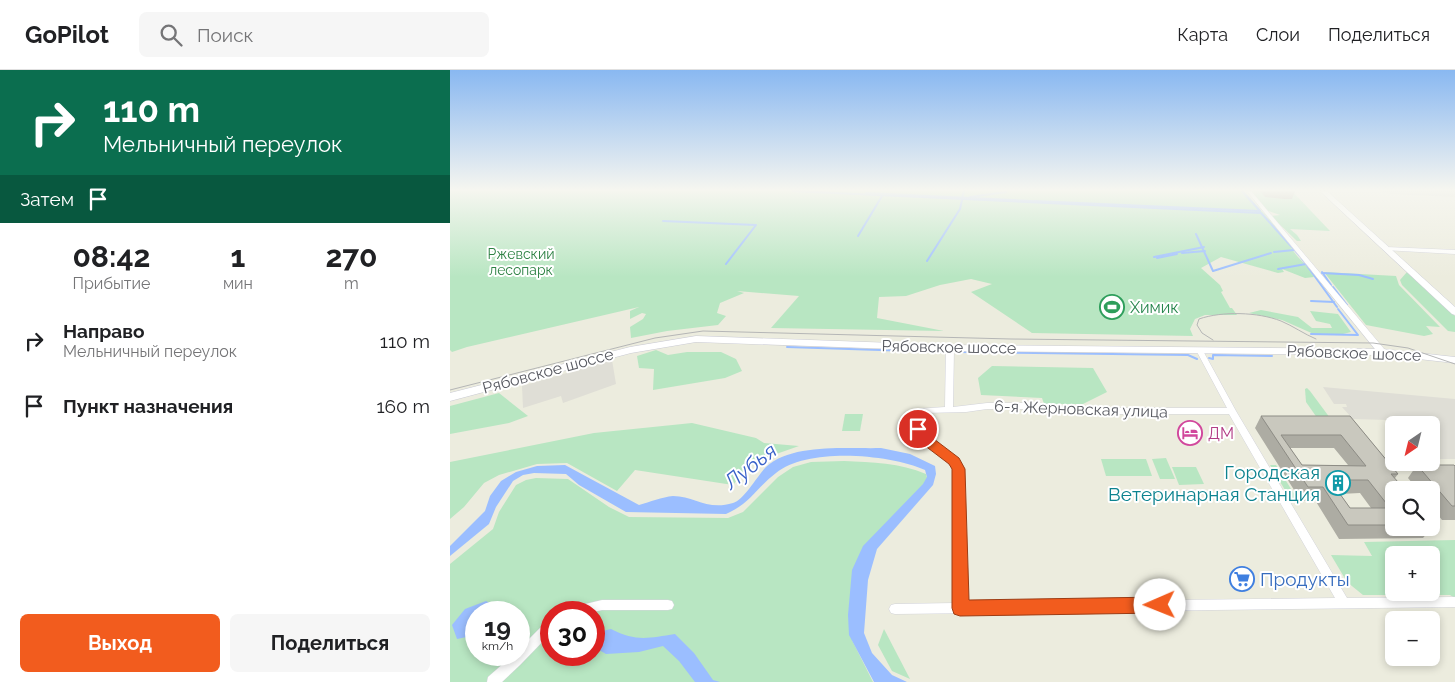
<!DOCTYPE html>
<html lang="ru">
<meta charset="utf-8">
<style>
body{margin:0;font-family:Raleway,sans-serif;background:#f6f6f6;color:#202124;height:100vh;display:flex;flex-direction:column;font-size:19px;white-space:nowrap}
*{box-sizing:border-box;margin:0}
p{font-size:16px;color:#757577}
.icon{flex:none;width:28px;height:28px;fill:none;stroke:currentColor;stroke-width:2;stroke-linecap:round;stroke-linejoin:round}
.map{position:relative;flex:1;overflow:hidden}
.side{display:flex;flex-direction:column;background:#fff;width:450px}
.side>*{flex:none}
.guide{background:#0b6e4f;color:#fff;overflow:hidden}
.needle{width:32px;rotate:215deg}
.controls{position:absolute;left:935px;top:346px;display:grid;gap:10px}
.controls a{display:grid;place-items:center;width:55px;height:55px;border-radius:8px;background:#fff;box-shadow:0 2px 8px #0003;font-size:25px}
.speed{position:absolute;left:15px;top:531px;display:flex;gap:10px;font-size:25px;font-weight:700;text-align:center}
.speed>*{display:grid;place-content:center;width:65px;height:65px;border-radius:50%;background:#fff;box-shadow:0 2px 8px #0003;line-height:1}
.speed small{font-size:12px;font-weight:400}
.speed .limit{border:8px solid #d22;background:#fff;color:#111}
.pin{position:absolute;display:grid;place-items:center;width:42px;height:42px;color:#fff;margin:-21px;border:2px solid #fff;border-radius:50%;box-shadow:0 1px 5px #0007}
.me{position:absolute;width:55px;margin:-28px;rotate:269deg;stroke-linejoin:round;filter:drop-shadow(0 0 4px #0008)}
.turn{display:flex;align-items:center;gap:18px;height:105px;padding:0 20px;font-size:22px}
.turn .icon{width:65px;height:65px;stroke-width:2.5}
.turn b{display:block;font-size:35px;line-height:42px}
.then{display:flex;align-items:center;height:48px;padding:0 20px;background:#0003;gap:10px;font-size:19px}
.eta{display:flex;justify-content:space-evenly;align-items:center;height:85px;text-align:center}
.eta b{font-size:30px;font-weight:700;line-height:35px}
.button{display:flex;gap:10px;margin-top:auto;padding:10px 20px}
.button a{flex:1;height:58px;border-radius:8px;background:#f25c1e;color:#fff;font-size:20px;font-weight:700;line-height:58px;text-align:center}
.button a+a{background:#f6f6f6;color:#202124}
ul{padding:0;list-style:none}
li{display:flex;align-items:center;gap:15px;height:65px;padding:0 20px}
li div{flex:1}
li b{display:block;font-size:19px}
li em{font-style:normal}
header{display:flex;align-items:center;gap:30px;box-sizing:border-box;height:70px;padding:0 25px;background:#fff;border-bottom:1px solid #e0e0e0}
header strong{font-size:24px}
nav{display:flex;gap:28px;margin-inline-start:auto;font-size:18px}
.search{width:350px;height:45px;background:#f6f6f6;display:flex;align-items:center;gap:12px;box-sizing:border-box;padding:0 18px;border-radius:8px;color:#757577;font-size:19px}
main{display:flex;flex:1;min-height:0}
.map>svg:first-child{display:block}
</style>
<header>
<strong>GoPilot</strong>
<div class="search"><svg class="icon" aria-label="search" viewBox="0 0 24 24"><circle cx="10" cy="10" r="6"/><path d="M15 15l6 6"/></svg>Поиск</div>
<nav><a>Карта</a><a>Слои</a><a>Поделиться</a></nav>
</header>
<main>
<section class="side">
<div class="guide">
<div class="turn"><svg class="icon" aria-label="right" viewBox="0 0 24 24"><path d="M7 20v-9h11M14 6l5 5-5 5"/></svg><div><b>110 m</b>Мельничный переулок</div></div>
<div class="then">Затем<svg class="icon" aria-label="arrive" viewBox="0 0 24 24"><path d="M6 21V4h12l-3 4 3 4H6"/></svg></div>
</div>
<div class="eta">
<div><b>08:42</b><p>Прибытие</p></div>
<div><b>1</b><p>мин</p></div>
<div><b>270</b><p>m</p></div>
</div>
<ul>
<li><svg class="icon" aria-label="right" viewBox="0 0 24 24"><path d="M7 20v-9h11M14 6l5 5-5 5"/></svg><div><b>Направо</b><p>Мельничный переулок</p></div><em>110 m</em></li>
<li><svg class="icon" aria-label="arrive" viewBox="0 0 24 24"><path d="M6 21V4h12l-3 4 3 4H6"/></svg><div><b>Пункт назначения</b></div><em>160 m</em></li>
</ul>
<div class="button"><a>Выход</a><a>Поделиться</a></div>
</section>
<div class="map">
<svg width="1005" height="612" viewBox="0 0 1005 612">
<rect width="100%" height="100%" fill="#ececde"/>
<!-- industrial -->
<g fill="#dfded6">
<path d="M162 290 166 314 113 333 111 326 73 338 72 316Z"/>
<path d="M873 317 1005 329V389H981V355H944V357L938 350 903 349 892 337H897L896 334H884Z"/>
</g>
<!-- education -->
<path fill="#dcdccd" d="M929 121H1005V127L941 124Z"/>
<!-- green -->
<g fill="#b8e6c2" fill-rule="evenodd">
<path d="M0 121H794L838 171C844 187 856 192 864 207L855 208 832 199 834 202 828 203 771 187 751 198 770 215 773 221 771 222 780 238H782L787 245H755L745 249 740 259 743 266 582 263 521 222 542 214 521 209 490 215 456 226 429 227 427 248 494 261 321 258 349 226 287 221 294 223 270 233 267 243 276 246 268 255 217 261 181 268 180 257 193 249 196 244 192 243 180 249V241L189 237 17 277 2 282 0 280Z"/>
<path d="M801 121H842L880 161 840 159 847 165 851 171H847L821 146 830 145 816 140Z"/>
<path d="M874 202 946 206 949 215 990 257 976 256 983 264 974 266 916 255Z"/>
<path d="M957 202 1005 246V262L998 261 952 215 950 210Z"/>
<path d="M811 240 848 247 862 258H882L880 254 866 251 860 241 888 244 901 262 889 265H866L832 250 799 243Z"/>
<path d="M206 280 218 285 237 282H271L286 289 292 301 275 308 203 320 204 299 189 298 187 286Z"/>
<path d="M542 296 643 298 657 322 633 334H594L592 328 531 325 528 308Z"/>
<path d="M857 318 860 321 883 352H870L856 332 855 319Z"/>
<path d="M49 323 78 346 59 353 0 364V336Z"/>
<path d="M395 344H413L410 361H392Z"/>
<path d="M242 353 306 368 314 373 349 376 309 390 295 400 283 415 185 400 167 421 117 393 87 394 49 405 34 413 14 437 0 449V392L144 363Z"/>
<path d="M716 388 725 409H710L702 389Z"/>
<path d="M651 389H696L702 406H656Z"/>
<path d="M394 391C422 392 450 393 476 404L478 411 415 481 401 550 402 570 423 612H0V494L43 459 49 442 66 415 76 410 86 408 118 409 159 437 179 447 278 448 293 442 328 407 343 397 361 392ZM26 542H69V585H26ZM101 542H144V585H101Z"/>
<path d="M820 395H826L848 430H841Z"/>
<path d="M722 397H746L754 414 729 415Z"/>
<path d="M1005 470V528L1000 525H913L897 512 881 485 922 486 914 472ZM944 485H981V522H944Z"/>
<path d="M434 559 460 609 442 601 428 575Z"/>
</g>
<!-- water -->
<g fill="#9bbeff">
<path d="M431 378 460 384 485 396 486 404 483 415 427 479 418 510 414 563 422 583 442 605 457 612H424L399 565 398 545 402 500 413 476 473 414 477 407 475 400C439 384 358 377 326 403 306 418 301 433 276 444L176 442 129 415 116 404 84 403 73 405 63 411 46 437 39 454 0 486V476L35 441 40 426 51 411 66 402 87 396 115 395 189 435C200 432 212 427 223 426 245 426 257 441 283 433 294 430 307 406 316 397 342 373 397 379 431 378Z"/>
<path d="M36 531 51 539 52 542H26V565L7 569 2 555 15 539Z"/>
<path d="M161 559C186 572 199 568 225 564L244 583 263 610 270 612H245L229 591 213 576 189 582 156 584 144 577V563Z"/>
</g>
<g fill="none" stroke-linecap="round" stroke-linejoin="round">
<!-- stream -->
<g stroke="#9bbeff" stroke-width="2">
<path d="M343 121 811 143 850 186 887 237"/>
<path d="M416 123 582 131"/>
<path d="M520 127 556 122"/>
<path d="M512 128 514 121"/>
<path d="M584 131 810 141 792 121"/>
<path d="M213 151 306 155 276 194"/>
<path d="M746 164 763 201 821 183"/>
<path d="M408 166 432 126"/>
<path d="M824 182 844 180"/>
<path d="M732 183 755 181"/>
<path d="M704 187 754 177"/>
<path d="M707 188 727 184"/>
<path d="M477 191 510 139 512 130"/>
<path d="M828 199 856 194"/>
<path d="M872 202 881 215"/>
<path d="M872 203 909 205 923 209"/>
<path d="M883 217 897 235"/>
<path d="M861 231 884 232"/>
<path d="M861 264 908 265 888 239"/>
<path d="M337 277 492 282"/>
<path d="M511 282 738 285 747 289"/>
<path d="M759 288 763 289V285L822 286"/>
</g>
<defs>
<g id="minor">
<path d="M797 121H801L935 280 936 282 935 284H929Z"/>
<path d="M936 177 1005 180V184L934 180V178Z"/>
<path d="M500 276 504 278 503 337 537 333H589L623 338H777L746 280 748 279H752L786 341 897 528 1005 527V537L445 544 441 543 439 539 441 535 445 534 505 533 504 400C488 379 455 372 466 339L495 337 496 278ZM537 339H589L623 344H779L885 528 517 533 514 399C504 384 474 371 472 356 471 352 472 347 473 343L516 342Z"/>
<path d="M152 530H218L222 531 224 535 222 539 218 540H152L143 542H117L119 538 123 537Z"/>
<path d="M101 550V563L70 595 52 612H37L38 607 63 585H69V579L97 551Z"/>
</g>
<g id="secondary">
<path d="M870 121H877L1005 237V245L1002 244Z"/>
<path d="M246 266 500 275 932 279 1005 287V293L932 285 500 281 246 272 181 283 0 331V323L180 277Z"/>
</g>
</defs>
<!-- minor casing -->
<use href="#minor" stroke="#d2d3da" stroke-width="1"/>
<!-- secondary casing -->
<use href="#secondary" stroke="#cacbd4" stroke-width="1"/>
<!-- minor -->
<use href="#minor" fill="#fff" fill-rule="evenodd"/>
<!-- secondary -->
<use href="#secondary" fill="#fff" fill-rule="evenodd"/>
<!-- tram -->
<g stroke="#b5b6b6" stroke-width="1">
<path d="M763 270 752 263 747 255 749 249C772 241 808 242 831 251 843 256 854 264 866 269"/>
<path d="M0 320 205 268 253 261 561 269 923 273 958 278 1005 294"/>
</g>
</g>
<!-- wall -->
<g fill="#adaca3" fill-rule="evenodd">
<path d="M810 121H845L842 129H834L815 127Z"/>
<path d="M811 346H900L948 404 945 408 944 420V458H981V452L984 455 973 468 889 469 865 430 851 431 805 358ZM840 378H884L898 395H852ZM910 423 921 438H900L890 424Z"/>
<path d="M967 395 1005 396V450H992L981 436V420H968L958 408Z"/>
</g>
<!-- building -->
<g fill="#c9c8be" stroke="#8d8c85" fill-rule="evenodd">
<path d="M811 346H900L948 404H941L955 420H944V455H898L873 417H858ZM831 365H891L916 396 852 395ZM880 410H918L940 438H900Z"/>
<path d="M967 395H1004L1005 396V436H1002Z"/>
</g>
<!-- sky -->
<linearGradient id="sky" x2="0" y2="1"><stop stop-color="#89b8f1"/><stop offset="0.58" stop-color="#f6f6f0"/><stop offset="1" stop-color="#f6f6f0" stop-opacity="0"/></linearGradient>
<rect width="1005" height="207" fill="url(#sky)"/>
<!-- route -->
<path fill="#f25c1e" stroke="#9d3c14" d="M468 354 472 356 480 366 509 388 515 399 519 530 710 527 716 529 719 535 716 540 710 543 510 546 504 544 502 538V399L499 394 470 372 462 359Z"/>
<!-- icons -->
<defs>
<symbol id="stadium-ring" viewBox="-11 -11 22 22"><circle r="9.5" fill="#fff" stroke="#2e9e5b" stroke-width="1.5"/><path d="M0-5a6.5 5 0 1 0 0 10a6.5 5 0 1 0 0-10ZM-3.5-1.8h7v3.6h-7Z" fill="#2e9e5b"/></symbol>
<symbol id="hotel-ring" viewBox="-11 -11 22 22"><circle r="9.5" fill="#fff" stroke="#d1479c" stroke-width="1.5"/><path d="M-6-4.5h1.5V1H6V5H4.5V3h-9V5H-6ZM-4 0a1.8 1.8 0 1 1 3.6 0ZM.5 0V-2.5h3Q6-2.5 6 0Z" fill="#d1479c"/></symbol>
<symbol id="building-ring" viewBox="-11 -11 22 22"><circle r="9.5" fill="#fff" stroke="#0f9aa8" stroke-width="1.5"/><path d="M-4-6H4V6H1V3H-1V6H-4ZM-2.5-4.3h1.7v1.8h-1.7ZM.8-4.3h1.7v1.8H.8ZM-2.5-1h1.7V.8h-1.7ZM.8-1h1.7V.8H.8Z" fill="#0f9aa8"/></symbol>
<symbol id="supermarket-ring" viewBox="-11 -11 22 22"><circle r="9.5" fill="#fff" stroke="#3f7fe0" stroke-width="1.5"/><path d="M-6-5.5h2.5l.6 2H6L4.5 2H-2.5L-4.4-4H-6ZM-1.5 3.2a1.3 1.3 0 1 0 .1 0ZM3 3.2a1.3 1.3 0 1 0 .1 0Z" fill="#3f7fe0"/></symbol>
</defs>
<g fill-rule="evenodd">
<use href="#stadium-ring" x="648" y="223" width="28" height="28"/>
<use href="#hotel-ring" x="726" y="349" width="28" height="28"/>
<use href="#building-ring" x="874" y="399" width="28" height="28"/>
<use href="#supermarket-ring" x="778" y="495" width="28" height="28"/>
</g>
<g text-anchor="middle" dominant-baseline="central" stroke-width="4" stroke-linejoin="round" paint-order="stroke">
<!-- far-park labels -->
<g font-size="14" fill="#2e8244" stroke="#fff">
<text x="71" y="184">Ржевский<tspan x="71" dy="16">лесопарк</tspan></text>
</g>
<!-- leisure labels -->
<g font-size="16" fill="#27864d" stroke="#fff" text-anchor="start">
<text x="680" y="237">Химик</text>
</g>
<!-- street labels -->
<g font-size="16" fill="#585a61" stroke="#fff">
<text transform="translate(499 277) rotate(1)">Рябовское шоссе</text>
<text transform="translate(904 283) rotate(2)">Рябовское шоссе</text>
<text transform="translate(98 301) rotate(-15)">Рябовское шоссе</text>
<text transform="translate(631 339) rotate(2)">6-я Жерновская улица</text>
</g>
<!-- hotel labels -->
<g font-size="16" fill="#b23c85" stroke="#fff" text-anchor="start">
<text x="758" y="363">ДМ</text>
</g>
<!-- near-culture labels -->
<g font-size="19" fill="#0d838f" stroke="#fff" text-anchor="end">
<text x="870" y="402">Городская<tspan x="870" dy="22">Ветеринарная Станция</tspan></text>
</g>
<!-- near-shop labels -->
<g font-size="19" fill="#366cbe" stroke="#fff" text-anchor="start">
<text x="810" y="509">Продукты</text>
</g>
<!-- near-water labels -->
<g font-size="21" font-style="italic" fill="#3860c8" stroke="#fff">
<text transform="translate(300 396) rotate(-38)">Лубья</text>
</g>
</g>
</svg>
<div class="controls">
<a><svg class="needle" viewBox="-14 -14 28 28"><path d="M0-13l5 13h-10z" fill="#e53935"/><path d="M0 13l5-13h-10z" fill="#757577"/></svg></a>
<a><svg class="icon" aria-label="search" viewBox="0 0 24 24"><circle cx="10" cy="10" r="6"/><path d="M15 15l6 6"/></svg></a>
<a>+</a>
<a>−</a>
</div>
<div class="speed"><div>19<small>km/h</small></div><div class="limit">30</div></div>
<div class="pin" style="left:468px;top:359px;background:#d93025"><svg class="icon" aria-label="arrive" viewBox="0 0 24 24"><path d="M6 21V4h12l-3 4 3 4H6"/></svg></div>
<svg class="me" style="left:710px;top:535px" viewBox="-20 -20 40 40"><circle r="19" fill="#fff"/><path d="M0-13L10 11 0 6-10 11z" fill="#f25c1e"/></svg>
</div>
</main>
